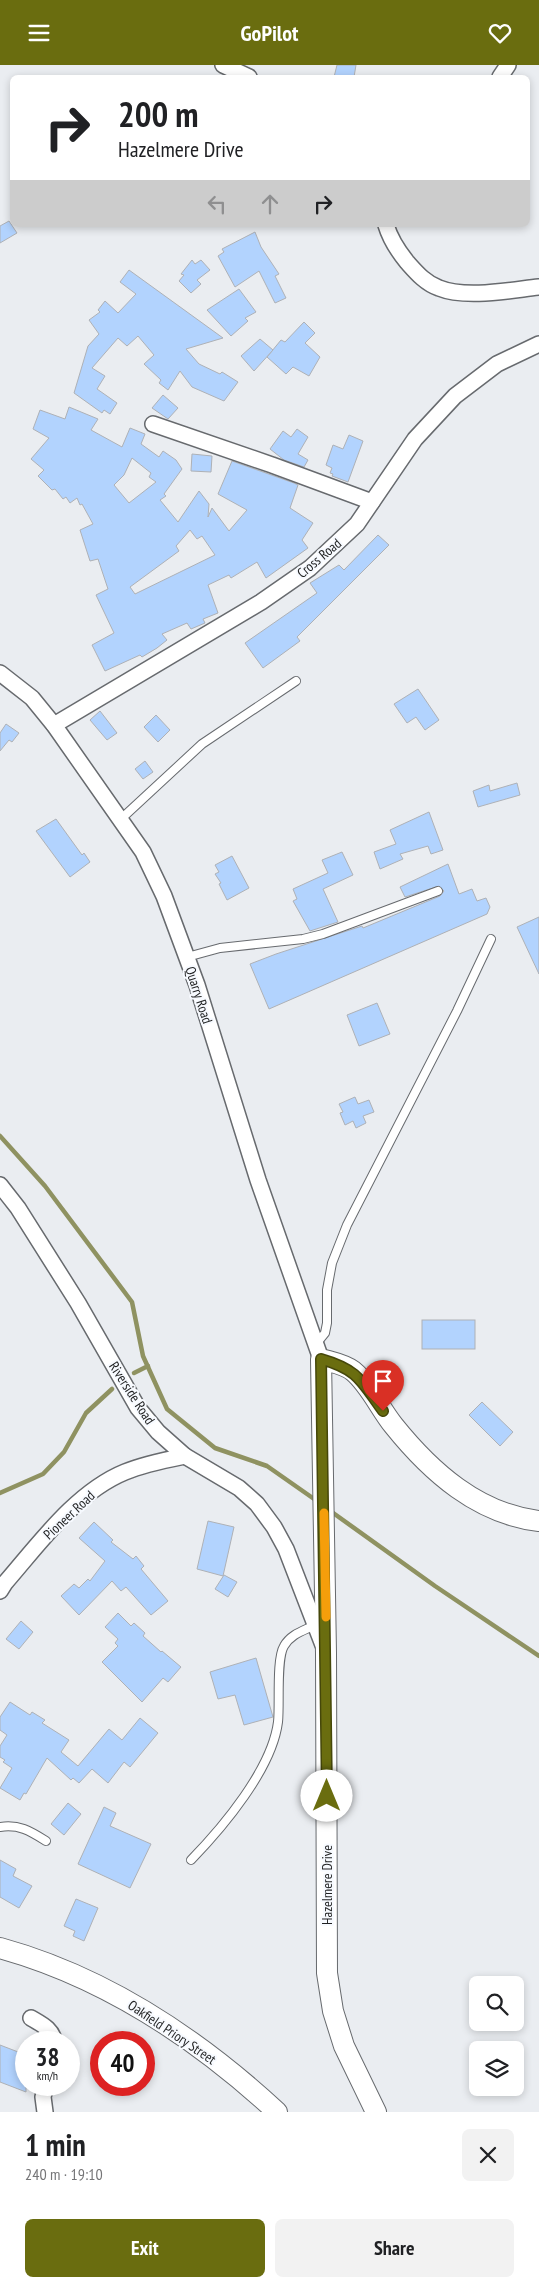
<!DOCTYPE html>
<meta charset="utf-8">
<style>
body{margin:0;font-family:"PT Sans Narrow",sans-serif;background:#f2f2f2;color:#202124;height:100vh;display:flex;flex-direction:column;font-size:19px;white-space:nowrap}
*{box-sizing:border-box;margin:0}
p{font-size:16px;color:#757577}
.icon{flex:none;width:28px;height:28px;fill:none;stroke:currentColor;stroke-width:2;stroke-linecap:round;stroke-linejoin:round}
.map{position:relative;height:2047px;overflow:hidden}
.sheet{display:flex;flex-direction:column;background:#fff;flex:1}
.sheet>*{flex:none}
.top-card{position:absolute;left:10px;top:10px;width:520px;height:152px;border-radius:8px;box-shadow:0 2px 8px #0003;background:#fff;color:#202124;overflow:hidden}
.tools{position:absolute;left:469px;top:1911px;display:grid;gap:10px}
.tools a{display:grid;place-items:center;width:55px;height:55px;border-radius:8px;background:#fff;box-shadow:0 2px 8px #0003;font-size:25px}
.speed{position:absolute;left:15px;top:1966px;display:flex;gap:10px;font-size:25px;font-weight:700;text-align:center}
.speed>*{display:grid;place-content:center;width:65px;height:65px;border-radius:50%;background:#fff;box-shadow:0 2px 8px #0003;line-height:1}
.speed small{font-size:12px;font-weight:400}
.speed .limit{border:8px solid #d22;background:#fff;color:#111}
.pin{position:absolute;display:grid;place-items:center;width:42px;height:42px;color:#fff;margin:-51px -21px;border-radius:50% 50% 50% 0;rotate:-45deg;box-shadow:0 0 5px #0007}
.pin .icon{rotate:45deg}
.me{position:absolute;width:55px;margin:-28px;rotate:0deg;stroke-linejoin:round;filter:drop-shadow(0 0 4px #0008)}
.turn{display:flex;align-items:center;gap:18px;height:105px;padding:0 25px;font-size:22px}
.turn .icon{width:65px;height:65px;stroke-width:2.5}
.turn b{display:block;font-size:35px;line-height:42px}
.lanes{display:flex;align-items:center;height:48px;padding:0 25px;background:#0003;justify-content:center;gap:25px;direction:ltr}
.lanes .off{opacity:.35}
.round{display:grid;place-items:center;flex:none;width:52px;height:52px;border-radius:8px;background:#f2f2f2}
.headline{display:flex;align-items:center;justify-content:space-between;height:85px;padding:0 25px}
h1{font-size:30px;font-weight:800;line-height:38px}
.button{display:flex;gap:10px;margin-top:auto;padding:10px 25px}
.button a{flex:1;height:58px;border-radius:8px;background:#6a6d0f;color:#fff;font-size:20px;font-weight:800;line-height:58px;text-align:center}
.button a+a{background:#f2f2f2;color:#202124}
header{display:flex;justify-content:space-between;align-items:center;height:65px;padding:0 25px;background:#6a6d0f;color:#fff;font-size:22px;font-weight:800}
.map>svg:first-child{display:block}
</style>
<header><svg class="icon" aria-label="menu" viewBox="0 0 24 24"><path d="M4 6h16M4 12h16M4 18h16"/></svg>GoPilot<svg class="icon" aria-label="heart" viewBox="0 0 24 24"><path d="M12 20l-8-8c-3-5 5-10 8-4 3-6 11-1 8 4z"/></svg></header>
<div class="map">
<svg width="539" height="2047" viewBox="0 0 539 2047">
<rect width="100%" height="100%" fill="#eaedf1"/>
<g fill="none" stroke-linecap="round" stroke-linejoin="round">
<!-- stream -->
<g stroke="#8f9261" stroke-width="4.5">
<path d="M0 1071 45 1121 132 1237 143 1291 167 1344 215 1383 267 1401 317 1436"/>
<path d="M134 1308 148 1301"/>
<path d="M0 1428 43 1409 64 1387 86 1348 112 1324"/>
<path d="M329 1445 435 1521 539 1591"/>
</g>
</g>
<!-- building -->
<g fill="#b2d3fe" stroke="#aeb1b6" fill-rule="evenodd">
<path d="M337 0H356L354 12H334Z"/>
<path d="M9 156 17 168 0 178V161Z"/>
<path d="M255 167 261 182 279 209 275 211 286 233 275 238 259 206 235 222 218 191 224 187 222 184Z"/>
<path d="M192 195 195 199 201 195 210 205 197 215 201 219 191 228 179 216 184 210 181 209Z"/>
<path d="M129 205 223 273 186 284 199 299 220 309 222 307 238 317 224 336 192 322 180 306 168 325 159 318 161 315 144 299 154 290 138 271 127 281 118 273 92 303 105 311 97 324 117 338 110 349 104 345 102 348 74 328 88 281 99 269 89 255 100 247 98 245 105 236 118 248 136 229 120 217Z"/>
<path d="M239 224 256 247 245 253 248 256 231 271 207 245Z"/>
<path d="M304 257 315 268 305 278 320 292 309 311 293 302 286 309 267 292 281 275 285 277Z"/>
<path d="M260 274 273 285 254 306 241 291Z"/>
<path d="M163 330 178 343 168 354 152 343Z"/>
<path d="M69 342 98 354 91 365 122 382 130 363 145 369 141 379 159 392 163 386 176 395 182 404 164 429 166 431 160 435 178 457 199 426 209 439 208 452 212 443 229 466 247 445 218 429 232 396 294 418 298 420 290 443 313 458 302 475 308 483 266 513 257 497 231 513 229 510 208 520 218 548 203 554 205 558 191 564 187 558 162 569 167 575 157 583 142 592 140 590 105 606 92 580 114 568 96 530 108 524 98 494 90 496 80 465 93 459 82 439 80 440 77 433 70 438 66 432 63 434 55 424 52 425 38 411 44 405 31 394 49 373 33 364 40 345 65 354ZM132 393 151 408 149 412 156 417 129 438 114 420 124 410ZM190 465 197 474 202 471 215 490 135 529 130 522 179 486 176 481Z"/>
<path d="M297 364 308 372 298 389 308 395 304 402 284 395 270 384 283 366 291 372Z"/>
<path d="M349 370 363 376 348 417 332 411 333 409 330 408 332 403 326 400 333 380 343 384Z"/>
<path d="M192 389 212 391 211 407 191 406Z"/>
<path d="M378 470 389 480 297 572 300 576 263 603 245 578 317 528 310 518 339 500 344 505Z"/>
<path d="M418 624 439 655 425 665 416 652 407 658 394 639Z"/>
<path d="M100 646 117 668 107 675 90 655Z"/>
<path d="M156 650 170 665 158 677 144 662Z"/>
<path d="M6 659 19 668 12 677 9 675 0 686V668Z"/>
<path d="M145 696 153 707 143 714 135 704Z"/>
<path d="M517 718 520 730 478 742 473 726 489 720 490 726Z"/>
<path d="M429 747 443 785 431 789 428 781 400 789 403 794 380 804 374 787 396 779 390 765Z"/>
<path d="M56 754 82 790 84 788 90 797 70 812 36 766Z"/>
<path d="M342 787 353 810 323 824 338 857 310 866 293 836 297 834 293 824 328 808 322 795Z"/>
<path d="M232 791 249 823 227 835 219 819 221 818 215 809 219 807 215 800Z"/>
<path d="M448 799 459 829 472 824 477 836 486 833 490 842 487 849 269 944 250 899 276 889 362 861 363 863 440 831 444 826 439 821 405 832 400 822Z"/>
<path d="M539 852V909L517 862Z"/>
<path d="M377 938 390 969 359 981 347 950Z"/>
<path d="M355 1032 358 1039 369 1035 374 1047 363 1051 366 1058 356 1063 353 1056 345 1060 340 1048 343 1047 339 1039Z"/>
<rect x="422" y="1255" width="53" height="29"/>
<path d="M482 1337 513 1367 500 1381 469 1350Z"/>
<path d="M208 1456 234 1462 223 1511 197 1504Z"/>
<path d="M94 1457 113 1475 111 1477 133 1494 136 1491 144 1501 141 1504 168 1536 151 1550 126 1522 121 1526 112 1516 79 1550 61 1531 74 1519 79 1523 88 1514 90 1516 105 1496 79 1473Z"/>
<path d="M224 1510 237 1517 228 1532 215 1524Z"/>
<path d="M118 1548 131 1561 134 1558 145 1568 143 1571 161 1587 162 1586 181 1602 168 1617 163 1613 142 1637 102 1597 118 1581 115 1578 118 1574 105 1562Z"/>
<path d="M21 1556 33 1567 19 1584 6 1574Z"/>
<path d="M256 1593 273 1652 244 1660 235 1630 218 1634 210 1607Z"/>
<path d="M10 1637 30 1650 32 1647 45 1655 42 1658 69 1675 61 1687 78 1701 109 1664 122 1675 140 1653 158 1668 130 1702 124 1697 108 1718 92 1704 79 1718 73 1713 71 1715 47 1693 26 1729 24 1728 20 1735 0 1723 12 1703 3 1697 5 1695 0 1692V1681L7 1670 0 1665V1652Z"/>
<path d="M68 1738 81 1749 64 1770 51 1759Z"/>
<path d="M104 1742 116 1748 110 1761 151 1779 130 1823 78 1799Z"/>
<path d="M0 1795 16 1804 13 1811 32 1821 19 1843 0 1832Z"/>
<path d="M76 1834 98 1843 84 1876 73 1871 75 1866 64 1861Z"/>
<path d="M0 1980 26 1990V2027L0 2017Z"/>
</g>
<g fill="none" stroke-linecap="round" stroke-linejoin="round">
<defs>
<g id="service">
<path d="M121 754 202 679 296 616"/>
<path d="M187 892 220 883 303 874 323 869 438 826"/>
<path d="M316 1279 325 1268 327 1258V1225L332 1198 347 1160 457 946 491 874"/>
<path d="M0 1762C19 1759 30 1766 46 1776"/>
<path d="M191 1795C223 1762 272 1704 278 1657 280 1640 276 1594 284 1581 291 1569 303 1566 315 1560"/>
</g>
<g id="minor">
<path d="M223 0 249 12"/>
<path d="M500 12 508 0"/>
<path d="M386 160C390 173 398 186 407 197 416 207 425 218 439 223 466 234 511 225 539 222"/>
<path d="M153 359 272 400 372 437"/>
<path d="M0 608 32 633 54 660 143 787 164 831 197 920 258 1115 321 1294"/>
<path d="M54 660 261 537 310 503 357 459 415 374 455 331 497 299 539 279"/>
<path d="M0 1120 18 1143 78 1238 138 1343 158 1367 185 1391 239 1423 257 1439 274 1462 286 1484 323 1580"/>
<path d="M0 1526 5 1518C39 1479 76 1427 125 1407 144 1399 165 1395 185 1391"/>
<path d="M31 1953C43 1960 52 1964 55 1978"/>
<path d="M45 2047 43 2032 46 2020"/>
</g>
<g id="tertiary">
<path d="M0 1883C105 1912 198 1974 277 2047"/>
<path d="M376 2047 344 1981 333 1946 327 1908 326 1588 321 1294C331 1297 344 1299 353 1306 370 1320 380 1344 394 1361 431 1407 478 1449 539 1456"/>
</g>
</defs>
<!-- service casing -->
<use href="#service" stroke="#676a6e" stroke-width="10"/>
<!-- minor casing -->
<use href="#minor" stroke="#676a6e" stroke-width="18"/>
<!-- tertiary casing -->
<use href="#tertiary" stroke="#676a6e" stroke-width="22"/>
<!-- service -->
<use href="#service" stroke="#fff" stroke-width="8"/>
<!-- minor -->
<use href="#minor" stroke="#fff" stroke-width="15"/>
<!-- tertiary -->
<use href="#tertiary" stroke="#fff" stroke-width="20"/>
</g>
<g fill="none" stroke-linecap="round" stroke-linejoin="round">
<defs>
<path id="route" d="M327 1731 321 1294C359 1305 361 1316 383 1346"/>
</defs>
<!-- route casing -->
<use href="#route" stroke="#45470a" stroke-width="12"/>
<!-- route -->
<use href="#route" stroke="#6a6d0f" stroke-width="9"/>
<!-- slow -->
<path stroke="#f59e0b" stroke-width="9" d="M324 1448 326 1552"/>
</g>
<g text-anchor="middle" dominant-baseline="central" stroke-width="4" stroke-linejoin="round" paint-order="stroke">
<!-- street labels -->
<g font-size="14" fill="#1f2021" stroke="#f7faff">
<text transform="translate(319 493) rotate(-40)">Cross Road</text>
<text transform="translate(199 930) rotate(72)">Quarry Road</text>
<text transform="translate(132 1328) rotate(57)">Riverside Road</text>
<text transform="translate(69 1450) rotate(-43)">Pioneer Road</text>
<text transform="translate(327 1820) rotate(-90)">Hazelmere Drive</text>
<text transform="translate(172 1967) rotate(34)">Oakfield Priory Street</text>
</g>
</g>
</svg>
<div class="tools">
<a><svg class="icon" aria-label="search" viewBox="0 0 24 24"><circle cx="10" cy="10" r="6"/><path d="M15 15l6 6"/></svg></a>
<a><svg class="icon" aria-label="layers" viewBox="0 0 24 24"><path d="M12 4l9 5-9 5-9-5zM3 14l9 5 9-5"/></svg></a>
</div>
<div class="speed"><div>38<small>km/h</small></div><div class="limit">40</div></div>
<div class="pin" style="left:383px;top:1346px;background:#d93025"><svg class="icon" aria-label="arrive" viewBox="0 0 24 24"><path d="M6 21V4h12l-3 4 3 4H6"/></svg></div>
<svg class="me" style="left:327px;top:1731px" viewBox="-20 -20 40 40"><circle r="19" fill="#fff"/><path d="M0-13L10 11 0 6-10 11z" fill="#6a6d0f"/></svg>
<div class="top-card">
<div class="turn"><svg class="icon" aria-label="right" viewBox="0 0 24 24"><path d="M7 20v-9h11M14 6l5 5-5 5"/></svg><div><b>200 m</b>Hazelmere Drive</div></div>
<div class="lanes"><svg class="icon off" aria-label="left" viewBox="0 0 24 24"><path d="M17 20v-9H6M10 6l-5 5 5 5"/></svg><svg class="icon off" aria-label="ahead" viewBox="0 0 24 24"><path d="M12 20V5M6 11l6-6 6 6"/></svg><svg class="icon" aria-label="right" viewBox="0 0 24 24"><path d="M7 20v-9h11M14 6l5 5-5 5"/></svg></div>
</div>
</div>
<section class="sheet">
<div class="headline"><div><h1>1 min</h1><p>240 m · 19:10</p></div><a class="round"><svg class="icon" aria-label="close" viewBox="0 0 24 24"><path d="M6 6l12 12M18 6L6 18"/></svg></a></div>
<div class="button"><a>Exit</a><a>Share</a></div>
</section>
